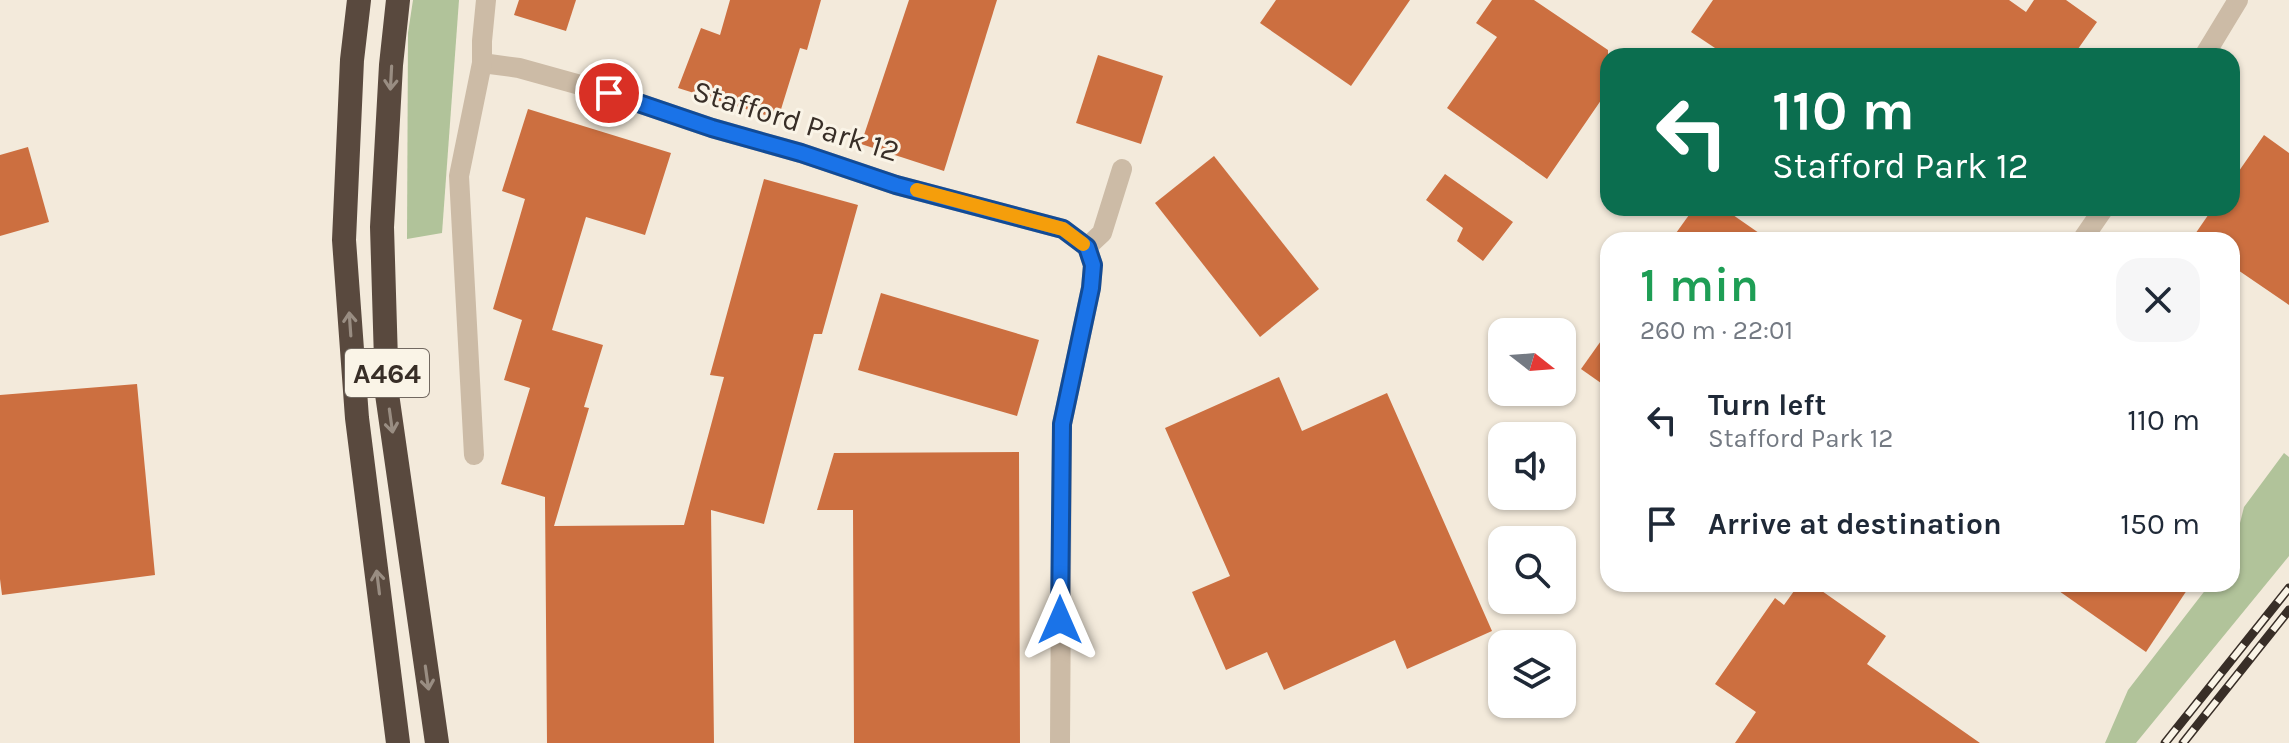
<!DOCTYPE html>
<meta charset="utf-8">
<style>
body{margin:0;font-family:Karla,sans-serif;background:#f6f6f7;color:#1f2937;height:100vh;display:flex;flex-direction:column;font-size:30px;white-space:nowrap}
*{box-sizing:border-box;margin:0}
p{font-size:26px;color:#747a83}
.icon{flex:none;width:44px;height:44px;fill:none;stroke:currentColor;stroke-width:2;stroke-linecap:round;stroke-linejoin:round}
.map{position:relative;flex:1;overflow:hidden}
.side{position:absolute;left:1600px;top:232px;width:640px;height:360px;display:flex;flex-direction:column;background:#fff;border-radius:24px;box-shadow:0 2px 6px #0004}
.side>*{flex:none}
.top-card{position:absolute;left:1600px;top:48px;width:640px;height:168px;border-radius:24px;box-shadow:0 2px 6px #0004;background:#0b6e4f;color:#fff;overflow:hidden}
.needle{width:52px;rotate:107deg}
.tools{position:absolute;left:1488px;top:318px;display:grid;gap:16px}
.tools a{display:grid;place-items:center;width:88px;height:88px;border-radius:16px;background:#fff;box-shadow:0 2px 6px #0004;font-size:40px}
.pin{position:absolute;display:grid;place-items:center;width:68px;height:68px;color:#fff;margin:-34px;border:4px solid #fff;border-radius:50%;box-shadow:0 2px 8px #0007}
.me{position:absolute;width:88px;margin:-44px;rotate:0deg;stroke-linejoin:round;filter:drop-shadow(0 0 6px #0008)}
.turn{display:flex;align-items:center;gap:28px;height:168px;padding:0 40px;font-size:36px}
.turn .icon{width:104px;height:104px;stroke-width:2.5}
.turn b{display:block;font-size:56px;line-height:68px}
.round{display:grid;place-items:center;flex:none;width:84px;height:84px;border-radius:24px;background:#f6f6f7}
.summary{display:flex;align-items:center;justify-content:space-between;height:136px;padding:0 40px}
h1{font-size:48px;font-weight:600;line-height:60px;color:#1e9e55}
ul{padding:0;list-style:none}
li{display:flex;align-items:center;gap:24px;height:104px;padding:0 40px}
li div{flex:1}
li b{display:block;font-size:30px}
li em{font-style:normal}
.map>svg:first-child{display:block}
</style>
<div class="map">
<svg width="2289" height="743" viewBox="0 0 2289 743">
<rect width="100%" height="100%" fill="#f3eadb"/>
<!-- green -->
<g fill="#b1c39a">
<path d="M413 0H459L442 233 407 239 408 33Z"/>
<path d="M2284 453 2289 457V556L2136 743H2105L2128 690 2210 584H2232V555L2244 507Z"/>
</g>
<!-- building -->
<g fill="#cc6f40">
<path d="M519 0H576L566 31 514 15Z"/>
<path d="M730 0H821L807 50 800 48 778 119 678 88 701 28 720 35Z"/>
<path d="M909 0H997L944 171 861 144Z"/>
<path d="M1276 0H1410L1351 86 1260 23Z"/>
<path d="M1492 0H1534L1608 50V90L1547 179 1447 108 1497 37 1476 23Z"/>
<path d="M1713 0H2009L2026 12 2034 0H2066L2097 22 2073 56H1727L1691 32Z"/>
<path d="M1098 55 1163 76 1141 144 1076 123Z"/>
<path d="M528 109 671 153 645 235 586 217 552 330 603 345 584 407 589 408 554 526 684 525 724 377 710 375 764 179 858 205 822 334H814L764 524 711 510 714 743H547L545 497 501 484 530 388 504 380 522 320 493 309 525 199 502 191Z"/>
<path d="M2264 135 2289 153V305L2232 266V240H2191L2213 208H2232V181Z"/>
<path d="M28 147 49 222 0 236V155Z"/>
<path d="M1214 156 1319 289 1260 337 1155 203Z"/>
<path d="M1445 174 1513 222 1483 261 1457 241 1463 228 1426 200Z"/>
<path d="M1694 208H1723L1769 240H1671Z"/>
<path d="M881 293 1039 340 1017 416 858 370Z"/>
<path d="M1608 331V388L1581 369Z"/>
<path d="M1279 377 1302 431 1387 393 1492 631 1407 669 1395 640 1284 690 1267 652 1226 670 1192 592 1230 576 1165 428Z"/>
<path d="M137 384 155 575 2 595 0 579V395Z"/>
<path d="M1019 452 1020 743H854L853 510H817L834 453Z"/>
<path d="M1799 584H1812L1886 636 1867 664 1980 743H1735L1756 712 1715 684 1775 598 1784 605Z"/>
<path d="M2049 584H2191L2146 652Z"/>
</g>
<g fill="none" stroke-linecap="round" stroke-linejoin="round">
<!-- minor -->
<g stroke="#ccbba6" stroke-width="20">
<path d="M2204 56 2238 0"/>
<path d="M482 63 519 68 609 93 712 128 801 153 896 185 1063 229 1087 247"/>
<path d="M2082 240 2104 208"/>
<path d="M474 455 459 176 482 63V41L486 0"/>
<path d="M1060 743 1062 424 1091 288 1093 265 1087 247 1102 233 1122 169"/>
</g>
<!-- highway -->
<g stroke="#59493e" stroke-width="24">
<path d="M359 0 352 60 344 240 357 418 398 743"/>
<path d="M398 0 391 65 382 227 387 394 437 743"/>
</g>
<defs>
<g id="rail">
<path d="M2165 743 2289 588"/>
<path d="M2183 743 2289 610"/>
</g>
</defs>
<!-- rail casing -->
<use href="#rail" stroke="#382e27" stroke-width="9"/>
<!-- rail -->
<use href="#rail" stroke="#faf4e7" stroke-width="6" stroke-dasharray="18" stroke-linecap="butt"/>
</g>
<!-- one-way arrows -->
<defs><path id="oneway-shaft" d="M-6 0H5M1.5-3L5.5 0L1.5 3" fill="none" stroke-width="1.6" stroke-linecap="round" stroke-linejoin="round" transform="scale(2)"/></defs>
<g stroke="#998d82">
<use href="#oneway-shaft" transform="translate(391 78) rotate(93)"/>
<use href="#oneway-shaft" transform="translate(350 324) rotate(-94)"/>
<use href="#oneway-shaft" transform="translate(391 421) rotate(82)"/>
<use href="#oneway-shaft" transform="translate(378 582) rotate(-97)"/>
<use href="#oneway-shaft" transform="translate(427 678) rotate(82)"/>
</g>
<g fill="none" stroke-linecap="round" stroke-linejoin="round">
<defs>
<path id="route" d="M609 93 712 128 801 153 896 185 1063 229 1087 247 1093 265 1091 288 1062 424 1060 620"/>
</defs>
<!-- route casing -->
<use href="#route" stroke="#114b97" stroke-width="20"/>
<!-- route -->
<use href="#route" stroke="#1a73e8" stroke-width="14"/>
<!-- slow -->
<path stroke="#f59e0b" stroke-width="14" d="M917 190 1063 229 1083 244"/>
</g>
<g text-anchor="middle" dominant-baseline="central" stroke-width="6" stroke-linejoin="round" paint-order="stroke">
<!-- shield labels -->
<rect fill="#faf4e7" stroke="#726961" stroke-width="2" x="345" y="349" width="84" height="48" rx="6"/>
<g font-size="28" font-weight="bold" fill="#382e27">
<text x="387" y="373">A464</text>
</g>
<!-- street labels -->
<g font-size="30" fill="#382e27" stroke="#faf4e7">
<text transform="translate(796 121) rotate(17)">Stafford Park 12</text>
</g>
</g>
</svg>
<div class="tools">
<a><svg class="needle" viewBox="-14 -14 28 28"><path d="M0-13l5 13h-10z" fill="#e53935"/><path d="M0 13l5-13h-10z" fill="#747a83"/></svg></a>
<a><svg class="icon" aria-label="sound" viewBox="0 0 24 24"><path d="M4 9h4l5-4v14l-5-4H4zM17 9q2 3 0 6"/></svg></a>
<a><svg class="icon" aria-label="search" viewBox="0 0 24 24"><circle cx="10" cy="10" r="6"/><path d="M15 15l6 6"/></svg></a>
<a><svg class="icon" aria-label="layers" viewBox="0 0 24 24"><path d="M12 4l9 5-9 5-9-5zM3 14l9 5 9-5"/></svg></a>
</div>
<div class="pin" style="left:609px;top:93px;background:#d93025"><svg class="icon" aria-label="arrive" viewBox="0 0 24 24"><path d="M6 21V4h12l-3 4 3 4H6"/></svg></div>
<svg class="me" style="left:1060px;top:620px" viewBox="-20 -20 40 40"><path d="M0-17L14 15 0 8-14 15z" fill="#1a73e8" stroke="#fff" stroke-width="4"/></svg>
<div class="top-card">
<div class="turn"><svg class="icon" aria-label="left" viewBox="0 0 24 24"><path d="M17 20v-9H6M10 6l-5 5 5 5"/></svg><div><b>110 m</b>Stafford Park 12</div></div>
</div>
<section class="side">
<div class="summary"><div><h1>1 min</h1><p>260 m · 22:01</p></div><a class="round"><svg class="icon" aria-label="close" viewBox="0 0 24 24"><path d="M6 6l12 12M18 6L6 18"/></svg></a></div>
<ul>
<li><svg class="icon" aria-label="left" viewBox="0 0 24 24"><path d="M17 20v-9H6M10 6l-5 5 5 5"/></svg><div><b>Turn left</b><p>Stafford Park 12</p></div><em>110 m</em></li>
<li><svg class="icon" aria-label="arrive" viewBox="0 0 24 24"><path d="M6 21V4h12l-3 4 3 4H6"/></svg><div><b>Arrive at destination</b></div><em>150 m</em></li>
</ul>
</section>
</div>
